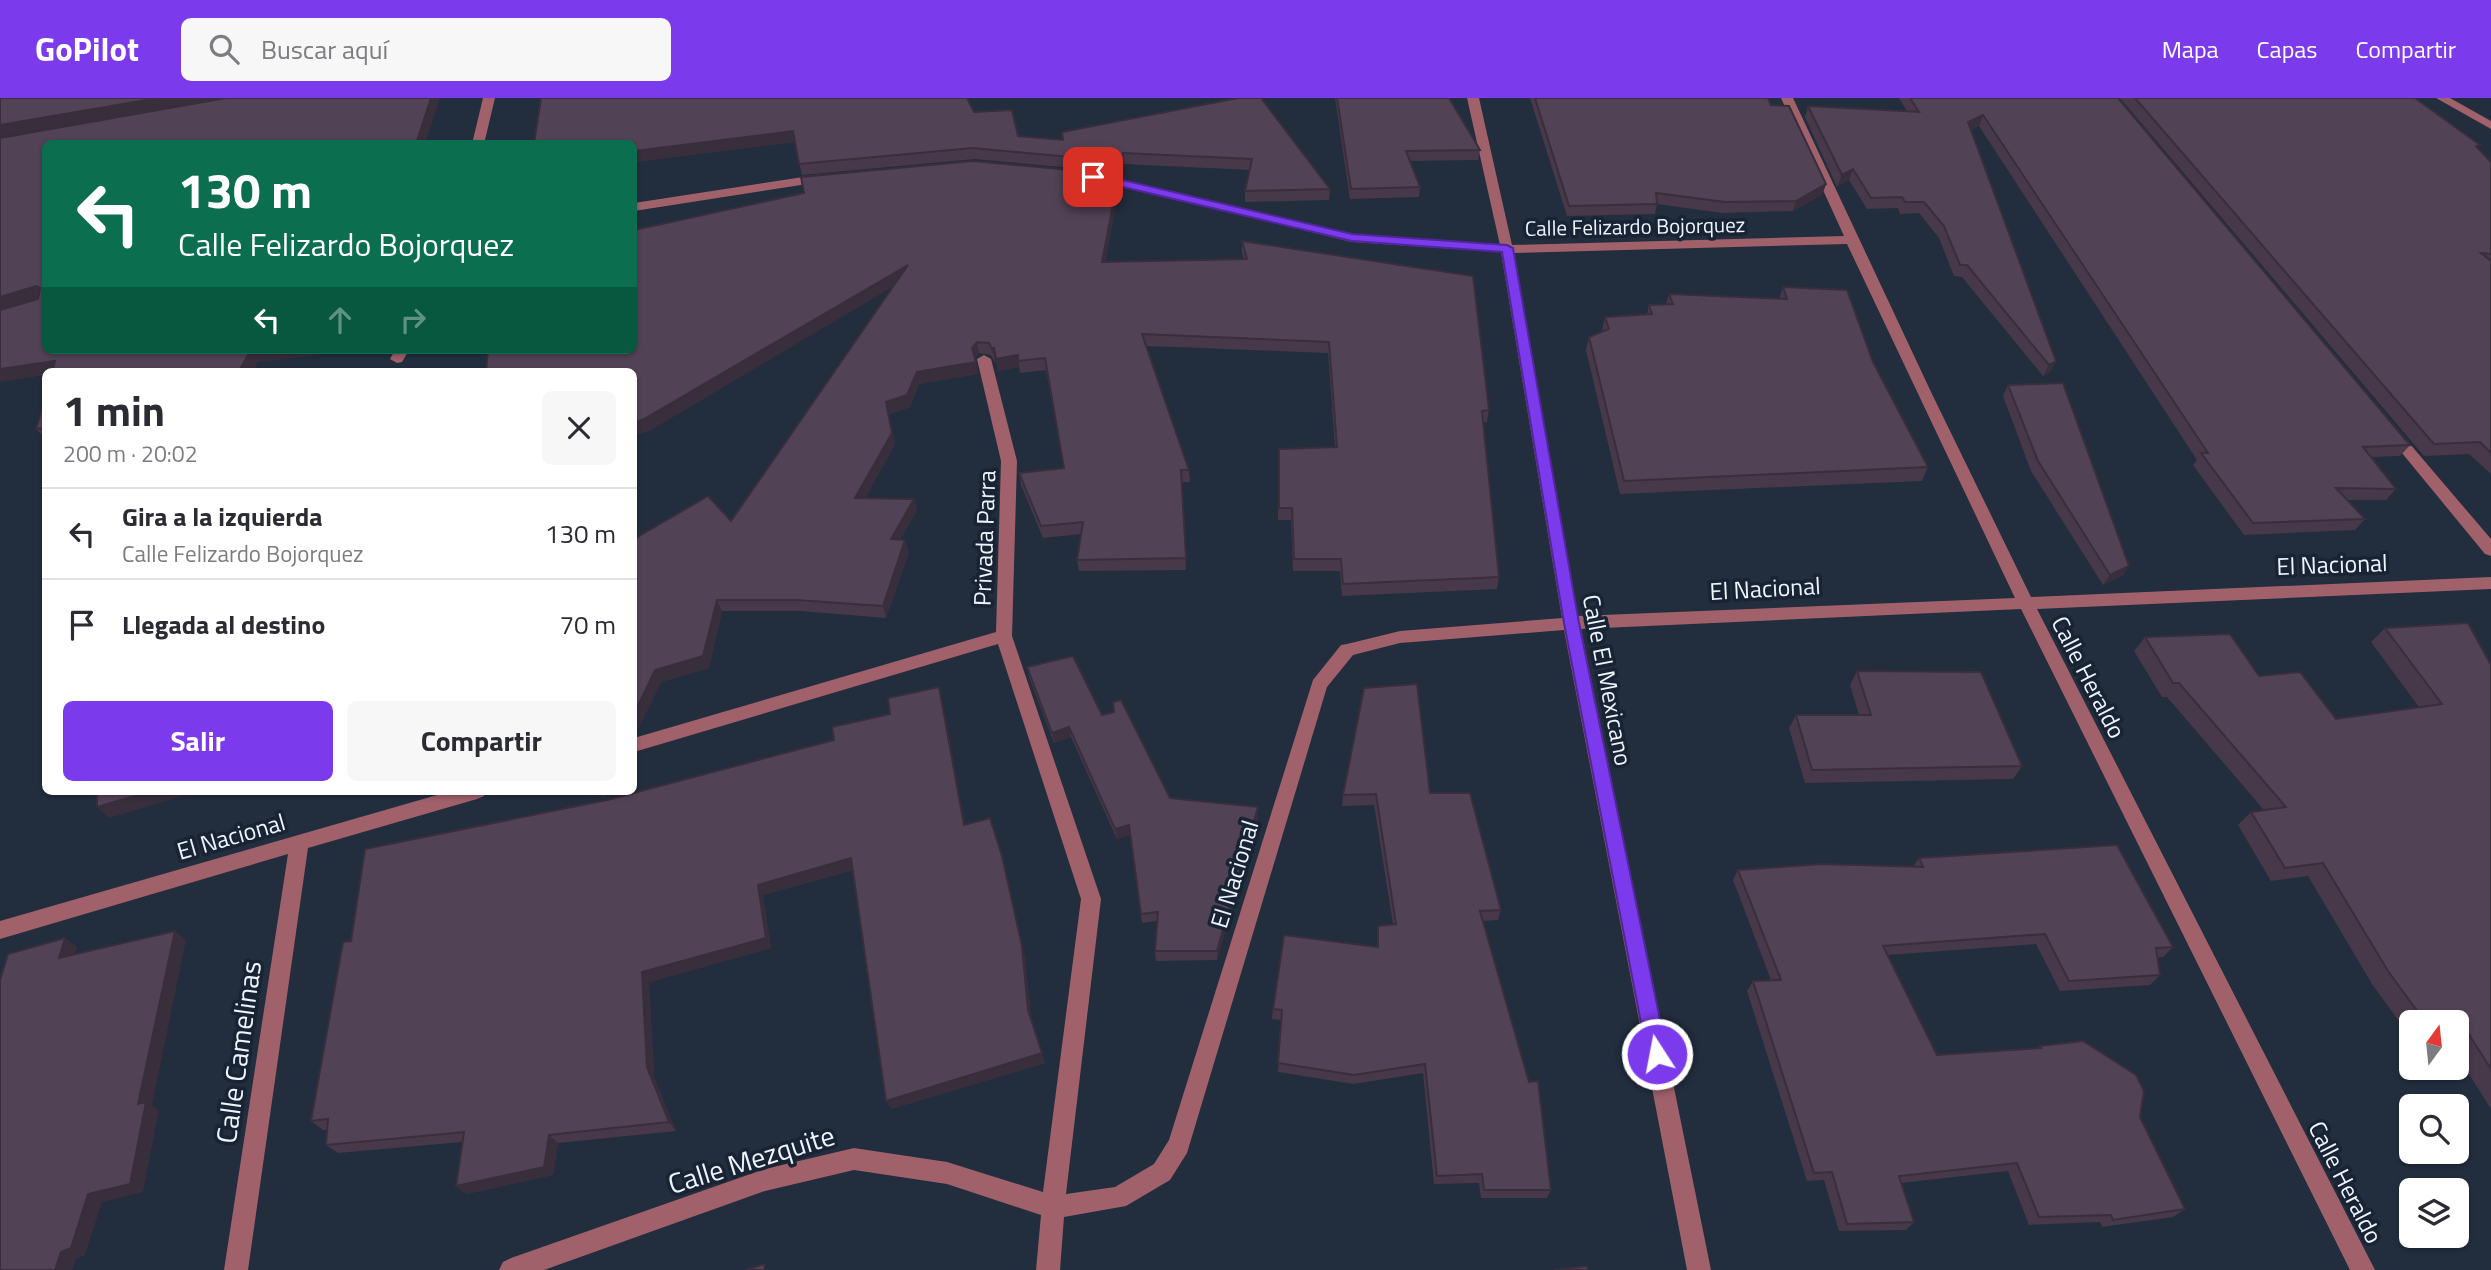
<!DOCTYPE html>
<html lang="es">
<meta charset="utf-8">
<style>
body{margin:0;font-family:"Titillium Web",sans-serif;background:#f7f7f7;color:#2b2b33;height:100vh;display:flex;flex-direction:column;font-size:26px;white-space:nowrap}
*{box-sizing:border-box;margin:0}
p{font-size:23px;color:#7c7c81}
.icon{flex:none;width:38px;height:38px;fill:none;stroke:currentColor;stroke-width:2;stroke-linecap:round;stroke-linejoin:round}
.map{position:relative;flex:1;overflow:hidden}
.details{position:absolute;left:42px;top:270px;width:595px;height:427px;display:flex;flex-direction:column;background:#fff;border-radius:10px;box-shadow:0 2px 5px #0004}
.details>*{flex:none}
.guide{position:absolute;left:42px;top:42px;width:595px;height:214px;border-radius:10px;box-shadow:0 2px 5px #0004;background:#0b6e4f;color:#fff;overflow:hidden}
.needle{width:46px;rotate:15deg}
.tools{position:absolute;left:2399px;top:912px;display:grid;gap:14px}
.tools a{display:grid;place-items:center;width:70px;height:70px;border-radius:10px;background:#fff;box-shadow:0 2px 5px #0004;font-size:35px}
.pin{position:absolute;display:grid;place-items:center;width:60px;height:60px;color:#fff;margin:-30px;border-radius:14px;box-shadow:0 4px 10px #0006}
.me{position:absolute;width:77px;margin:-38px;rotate:349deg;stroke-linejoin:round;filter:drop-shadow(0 0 5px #0008)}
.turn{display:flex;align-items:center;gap:24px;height:147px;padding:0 21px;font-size:32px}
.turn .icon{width:91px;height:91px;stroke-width:2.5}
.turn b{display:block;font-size:49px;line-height:60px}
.lanes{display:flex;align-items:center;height:66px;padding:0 21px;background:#0003;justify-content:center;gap:35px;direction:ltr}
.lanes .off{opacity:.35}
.round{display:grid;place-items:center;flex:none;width:74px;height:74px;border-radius:10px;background:#f7f7f7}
.head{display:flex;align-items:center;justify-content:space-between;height:119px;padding:0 21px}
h1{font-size:42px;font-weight:700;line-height:52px}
.cta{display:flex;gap:14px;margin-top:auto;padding:14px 21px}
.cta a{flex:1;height:80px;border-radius:10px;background:#7c3aed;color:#fff;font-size:28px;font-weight:700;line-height:80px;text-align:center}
.cta a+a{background:#f7f7f7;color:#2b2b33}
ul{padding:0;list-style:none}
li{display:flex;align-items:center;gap:21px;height:91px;padding:0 21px;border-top:2px solid #e1e1e2}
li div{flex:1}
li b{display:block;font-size:26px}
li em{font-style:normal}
header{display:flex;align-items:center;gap:42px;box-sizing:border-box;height:98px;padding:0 35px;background:#7c3aed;color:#fff}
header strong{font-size:33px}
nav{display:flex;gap:38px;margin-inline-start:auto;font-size:24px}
.search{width:490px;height:63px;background:#f7f7f7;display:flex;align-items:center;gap:18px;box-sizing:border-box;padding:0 24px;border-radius:10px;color:#7c7c81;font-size:26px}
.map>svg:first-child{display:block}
</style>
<header>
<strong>GoPilot</strong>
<div class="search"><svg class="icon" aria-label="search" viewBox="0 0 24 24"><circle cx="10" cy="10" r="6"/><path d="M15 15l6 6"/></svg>Buscar aquí</div>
<nav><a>Mapa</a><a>Capas</a><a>Compartir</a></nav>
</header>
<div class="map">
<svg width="2491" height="1172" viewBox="0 0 2491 1172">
<rect width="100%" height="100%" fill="#222d3e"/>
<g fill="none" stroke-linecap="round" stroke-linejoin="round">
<!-- street -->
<g fill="#a0616b" fill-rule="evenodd">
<path d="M483 0H495L484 46H472Z"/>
<path d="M1467 0H1479L1512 147 1844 138 1781 0H1793L1932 296 2031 499 2491 479V491L2037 511 2375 1172H2350L2021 511 1581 531 1711 1172H1687L1564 532 1400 545 1353 557 1327 589 1187 1055 1170 1082 1126 1108 1064 1119 1060 1172H1036L1041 1117 947 1086 854 1072 765 1093 544 1172H499L503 1164 511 1160 765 1071 854 1050 947 1064 1043 1094 1081 801 998 546 634 654V640L996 534 1001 363 977 261 984 257 991 261 1017 363 1012 538 1101 801 1066 1096 1115 1089 1154 1066 1169 1042 1313 582 1341 547 1347 546 1400 533 1562 520 1501 154 1352 144 1089 79 1095 75 1352 136 1500 147ZM1847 146 2015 500 1578 518 1514 155Z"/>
<path d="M2436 0H2450L2491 23V31Z"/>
<path d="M823 76 829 80 827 83 634 113V105Z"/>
<path d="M395 252H409L402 264 397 265 390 261Z"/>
<path d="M2393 330 2398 332 2491 441V458L2485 456 2388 338 2386 335 2388 332Z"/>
<path d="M451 693H486L484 698 477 701 308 750 248 1172H224L288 756 0 841V823Z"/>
</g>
</g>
<!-- wall -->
<g fill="#473949">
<path d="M1238 0 1330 91 1329 102 1245 104V93L1250 72 1124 66 1122 79 1093 72 975 61 802 77 795 44 634 64V46L974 14 1018 38 1063 42Z"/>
<path d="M1335 0H1449L1480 52 1478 62 1410 63 1420 89 1419 99 1350 101Z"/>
<path d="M1530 0H1768L1771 7 1826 86 1822 97 1793 113 1722 115 1657 106 1655 116 1567 118Z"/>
<path d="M1899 0H2118L2410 347 2400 358 2372 359 2396 391 2386 402H2347L2365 421 2355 432 2244 437 2193 367 2197 362 1979 28 1971 32 2056 263 2049 275 2043 278 1962 179 1954 178 1939 140 1919 115 1900 116 1898 110 1867 111 1849 82 1837 89 1805 19 1808 8 1907 13Z"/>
<path d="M2120 0H2415L2478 50 2491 64V376L2469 356 2424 358Z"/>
<path d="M1119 92 1105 164 1244 161 1242 155V143L1489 312 1487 324H1483L1499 479 1497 491 1342 498 1340 473H1293L1291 422H1278L1279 351 1335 349 1328 255 1146 248 1189 372 1190 384H1182L1186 472 1079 473 1077 462 1081 436 1043 440 1021 387 1019 375 1064 370 1046 272 1020 275 1019 269 998 273 996 261 995 265 991 257 979 255 975 261 978 276 919 286 910 309 889 316 895 346 865 400 914 401 917 412 900 442 909 454 886 520 800 513H722L709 570 661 584 635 637 731 423 893 188 649 333 634 273Z"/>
<path d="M1783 189 1873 264 1928 369 1922 383 1620 396 1586 252 1589 239 1602 233 1605 219 1647 216 1649 207 1666 206 1669 196 1779 201Z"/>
<path d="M2008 287 2129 468 2122 478 2103 487 2031 373 2003 298Z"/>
<path d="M46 297V341L36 331Z"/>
<path d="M2385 530 2491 567V1011L2457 957V924H2412V926H2401L2372 886 2308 778 2271 783 2238 727 2251 714 2264 712 2167 599H2162L2134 553 2145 539 2259 578 2336 621 2419 609 2371 544Z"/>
<path d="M1027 569 1102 617 1170 700 1258 709V719L1217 862 1156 863 1155 853 1157 823 1142 825 1130 737 1117 741 1071 639 1054 645 1029 579Z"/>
<path d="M1857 573 2022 668 2013 681 1805 685 1789 630 1796 617H1859L1850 587Z"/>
<path d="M939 589 965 727 1025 858 1031 920 1045 965 891 1011 853 772 763 797 771 850 649 884 654 979 676 1033 558 1045 553 1077 466 1096 456 1088 462 1044 338 1055 326 1047 327 1032H323L311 1023 351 843 607 702 834 642 890 616Z"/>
<path d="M1430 695 1501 812 1498 822 1483 823 1551 1092 1547 1100H1481L1479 1085 1434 1086 1423 975 1353 986 1278 974 1281 922 1272 921 1273 911 1377 848 1378 828 1393 826 1374 707 1342 708 1343 697Z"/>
<path d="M1919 760 2173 849 2163 859H2157L2160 877 2150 887 2060 893 2036 846 1887 857 1937 957 2037 950 2040 948 2140 1019 2185 1111 2173 1119 2102 1129 2100 1124 2029 1127 2008 1073 1901 1085 1914 1124 1906 1132 1839 1133 1824 1082 1807 1083 1747 893 1753 883 1771 882 1733 782 1738 772 1913 769Z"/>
</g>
<!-- shaded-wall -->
<g fill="#392e3c">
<path d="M158 0H228L0 39V27Z"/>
<path d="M431 0H440L425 46H416Z"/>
<path d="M1983 17 1979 28 1964 35 1968 24Z"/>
<path d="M793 33 796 44 634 64V53Z"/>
<path d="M1123 55 1124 66 1122 79 1121 68Z"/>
<path d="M1853 71 1849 82 1837 89 1842 77Z"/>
<path d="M1118 81 1119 92 1103 175 1102 164Z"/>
<path d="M1826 86 1822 97 1793 113 1796 103Z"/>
<path d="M908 167 911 178 649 333 634 338V325Z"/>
<path d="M36 188 45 199 0 213V199Z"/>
<path d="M977 244 979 255 974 262 972 250Z"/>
<path d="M994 249 996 260 995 265 993 253Z"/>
<path d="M251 252H326L325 256 258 264 253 273H239Z"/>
<path d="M1018 257 1019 269 998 273 996 261Z"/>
<path d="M55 263 63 273H46V277L0 284V271Z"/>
<path d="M2056 263 2049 275 2043 278 2049 267Z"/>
<path d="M976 264 978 276 919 286 910 309 889 316 895 346 859 411 855 400 886 304 917 274Z"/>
<path d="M914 401 917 412 894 453 891 441Z"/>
<path d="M905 442 909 454 886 520 883 508Z"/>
<path d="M2129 468 2122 478 2103 487 2110 477Z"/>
<path d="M717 502 722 513 709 570 661 584 635 637 634 638V616L655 572Z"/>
<path d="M939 589 942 600 967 738 964 727Z"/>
<path d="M1069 629 1071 639 1054 645 1052 635Z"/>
<path d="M152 693H200L109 720 97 709Z"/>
<path d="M598 693H608L604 702Z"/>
<path d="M1258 709V719L1217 862V853Z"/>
<path d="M1129 727 1130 737 1117 741 1115 731Z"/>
<path d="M1002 758 1025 858 1031 922 1028 912Z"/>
<path d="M851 760 855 771 763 797 771 850 649 884 654 979 676 1033 669 1024 647 969 642 874 758 787Z"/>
<path d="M175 833 186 842 152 1007 159 1012 143 1094 102 1104 85 1157 76 1161 72 1172H55L61 1154 88 1096 138 1006Z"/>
<path d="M65 840 77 849 72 870 59 860Z"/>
<path d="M1042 955 1045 965 891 1011 886 1003Z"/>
<path d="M549 1037 558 1045 553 1077 466 1096 456 1088Z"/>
</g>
<!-- building -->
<g fill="#524255" stroke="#392e3c" stroke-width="2">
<path d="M0 0H158L0 27Z"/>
<path d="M226 0H431L416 46H46V252H254H251L239 273H52L55 263 0 271V212L38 201 40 190 36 188 0 199V40Z"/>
<path d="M541 0H967L974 14 1012 12 1018 38 1063 42 1062 34 1238 0H1261L1330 91 1245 93 1252 61 1123 55 1121 68 1092 61 973 50 799 66 793 33 634 53V46H534Z"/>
<path d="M1337 0H1449L1480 52 1406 53 1420 89 1351 91Z"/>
<path d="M1535 0H1768L1771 7 1789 8 1826 86 1796 103 1725 104 1656 95 1657 106 1569 108Z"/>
<path d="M1910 0H2118L2410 347 2363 349 2396 391 2336 390 2365 421 2253 425 2201 355H2208L1983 17 1968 24 2056 263 2049 267 1967 167H1960L1944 128 1924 104H1905L1902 99 1871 100 1853 71 1842 77 1808 8 1919 14Z"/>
<path d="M2135 0H2415L2480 47 2476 48 2491 64V156L2481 155 2491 163V355L2480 344 2434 346Z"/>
<path d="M973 63 1092 74 1118 81 1102 164 1247 161 1242 143 1473 178 1489 312 1482 313 1499 479 1343 486 1341 461H1294L1292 410H1279V351L1337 349 1329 244 1142 236 1189 372H1181L1186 460 1077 462 1083 424 1041 428 1019 375 1064 370 1045 260 1018 263V257L996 261 994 249 993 253 989 245 977 244 972 250 976 264 917 274 907 297 886 304 892 335 855 400 914 401 891 441 905 442 883 508 796 502H717L703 558 655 572 634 616V441L708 398 731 423 908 167 644 321 634 325V273H486L488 252H634V132L804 95 801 79Z"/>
<path d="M1783 189 1847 192 1873 264 1928 369 1624 383 1589 239 1609 231 1605 219 1652 216 1649 207 1673 206 1669 196 1787 201Z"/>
<path d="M2063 285 2129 468 2110 477 2038 363 2008 287Z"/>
<path d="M46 297V330L36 331Z"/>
<path d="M2468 525 2491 567V971L2454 913 2418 914 2388 873 2323 765 2285 770 2251 714 2286 709 2179 585H2173L2145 539 2230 536 2259 578 2300 574 2336 621 2442 606 2385 530Z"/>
<path d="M1073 558 1102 617 1114 614 1113 604 1121 602 1170 700 1258 709 1217 853H1155L1158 814 1141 816 1129 727 1115 731 1069 629 1052 635 1027 569Z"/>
<path d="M1857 573 1981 574 2022 668 1812 672 1796 617H1871Z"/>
<path d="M1417 586 1430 695H1470L1501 812 1480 813 1529 984 1538 983 1551 1092H1484L1482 1076 1437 1078 1425 966 1354 977 1278 965 1282 912 1273 911 1284 837 1378 849V828L1396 826 1376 696 1343 697 1364 590Z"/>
<path d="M939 589 964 727 990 720 1002 758 1022 848 1028 912 1042 955 886 1003 851 760 758 787 766 840 642 874 647 969 669 1024 549 1037 544 1069 456 1088 464 1034 326 1047 328 1021 311 1023 343 844 351 843 365 751 607 702 834 642 832 629 890 616 888 600Z"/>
<path d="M97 693H152L97 709Z"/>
<path d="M2117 747 2173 849 2156 850 2160 877 2069 883 2045 836 1883 848 1937 957 2041 950 2040 948 2083 943 2136 977 2144 993 2140 1019 2185 1111 2113 1122 2111 1117 2039 1119 2017 1065 1899 1078 1914 1124 1847 1126 1832 1074 1814 1075 1753 883 1781 882 1738 772 1822 766 1923 769 1919 760Z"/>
<path d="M175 833 138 1006 146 1004 130 1086 88 1096 71 1150 61 1154 55 1172H0V882L8 856 65 840 59 860Z"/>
<path d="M764 1166 765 1172H746Z"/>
<path d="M1587 1168 1588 1172H1553Z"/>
</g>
<!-- route -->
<path fill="#7c3aed" stroke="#51269a" stroke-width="2" d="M1093 75 1352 136 1507 147 1513 150 1579 525 1667 956 1664 963 1657 966 1650 963 1647 956 1564 525 1502 154 1352 143 1089 81 1087 79Z"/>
<g text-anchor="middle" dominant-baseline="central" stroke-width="7" stroke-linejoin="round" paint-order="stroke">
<!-- far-street labels -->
<g font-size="21" fill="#eef4fe" stroke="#182334">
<text transform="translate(1635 128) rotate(-1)">Calle Felizardo Bojorquez</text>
</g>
<!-- street labels -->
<g font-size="24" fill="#eef4fe" stroke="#182334">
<text transform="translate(984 440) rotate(-88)">Privada Parra</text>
<text transform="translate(2332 466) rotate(-2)">El Nacional</text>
<text transform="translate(1765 490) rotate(-3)">El Nacional</text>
<text transform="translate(2089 579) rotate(63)">Calle Heraldo</text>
<text transform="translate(1608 582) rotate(79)">Calle El Mexicano</text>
<text transform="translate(231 738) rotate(-16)">El Nacional</text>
<text transform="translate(1234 776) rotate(-73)">El Nacional</text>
<text transform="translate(2346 1084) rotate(63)">Calle Heraldo</text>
</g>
<!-- near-street labels -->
<g font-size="28" fill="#eef4fe" stroke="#182334">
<text transform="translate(238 954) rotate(-82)">Calle Camelinas</text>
<text transform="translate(751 1061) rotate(-17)">Calle Mezquite</text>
</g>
</g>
</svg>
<div class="tools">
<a><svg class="needle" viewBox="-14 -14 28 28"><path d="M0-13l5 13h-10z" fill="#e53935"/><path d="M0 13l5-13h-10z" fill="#7c7c81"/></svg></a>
<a><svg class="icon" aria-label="search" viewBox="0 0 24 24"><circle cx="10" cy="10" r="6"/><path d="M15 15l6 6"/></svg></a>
<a><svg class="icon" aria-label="layers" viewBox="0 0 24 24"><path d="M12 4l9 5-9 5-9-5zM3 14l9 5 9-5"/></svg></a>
</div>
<div class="pin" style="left:1093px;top:79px;background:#d93025"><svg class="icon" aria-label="arrive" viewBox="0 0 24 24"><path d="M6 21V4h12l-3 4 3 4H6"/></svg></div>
<svg class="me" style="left:1657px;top:956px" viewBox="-20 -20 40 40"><circle r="17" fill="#7c3aed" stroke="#fff" stroke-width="3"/><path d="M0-11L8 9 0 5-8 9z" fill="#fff"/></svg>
<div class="guide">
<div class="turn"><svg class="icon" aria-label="left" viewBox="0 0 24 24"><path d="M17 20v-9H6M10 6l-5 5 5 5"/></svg><div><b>130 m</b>Calle Felizardo Bojorquez</div></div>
<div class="lanes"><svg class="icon" aria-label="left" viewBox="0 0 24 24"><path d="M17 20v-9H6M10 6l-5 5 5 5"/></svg><svg class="icon off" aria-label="ahead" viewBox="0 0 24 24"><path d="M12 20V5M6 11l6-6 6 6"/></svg><svg class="icon off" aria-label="right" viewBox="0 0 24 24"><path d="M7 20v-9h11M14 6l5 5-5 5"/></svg></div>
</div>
<section class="details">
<div class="head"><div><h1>1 min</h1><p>200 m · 20:02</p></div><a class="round"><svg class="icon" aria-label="close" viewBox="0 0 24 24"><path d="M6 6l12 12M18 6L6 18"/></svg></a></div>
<ul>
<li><svg class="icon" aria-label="left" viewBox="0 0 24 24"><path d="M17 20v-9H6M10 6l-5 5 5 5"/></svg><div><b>Gira a la izquierda</b><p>Calle Felizardo Bojorquez</p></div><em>130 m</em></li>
<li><svg class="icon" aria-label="arrive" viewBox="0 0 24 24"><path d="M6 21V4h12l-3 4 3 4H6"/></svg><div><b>Llegada al destino</b></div><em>70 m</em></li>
</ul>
<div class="cta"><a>Salir</a><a>Compartir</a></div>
</section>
</div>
